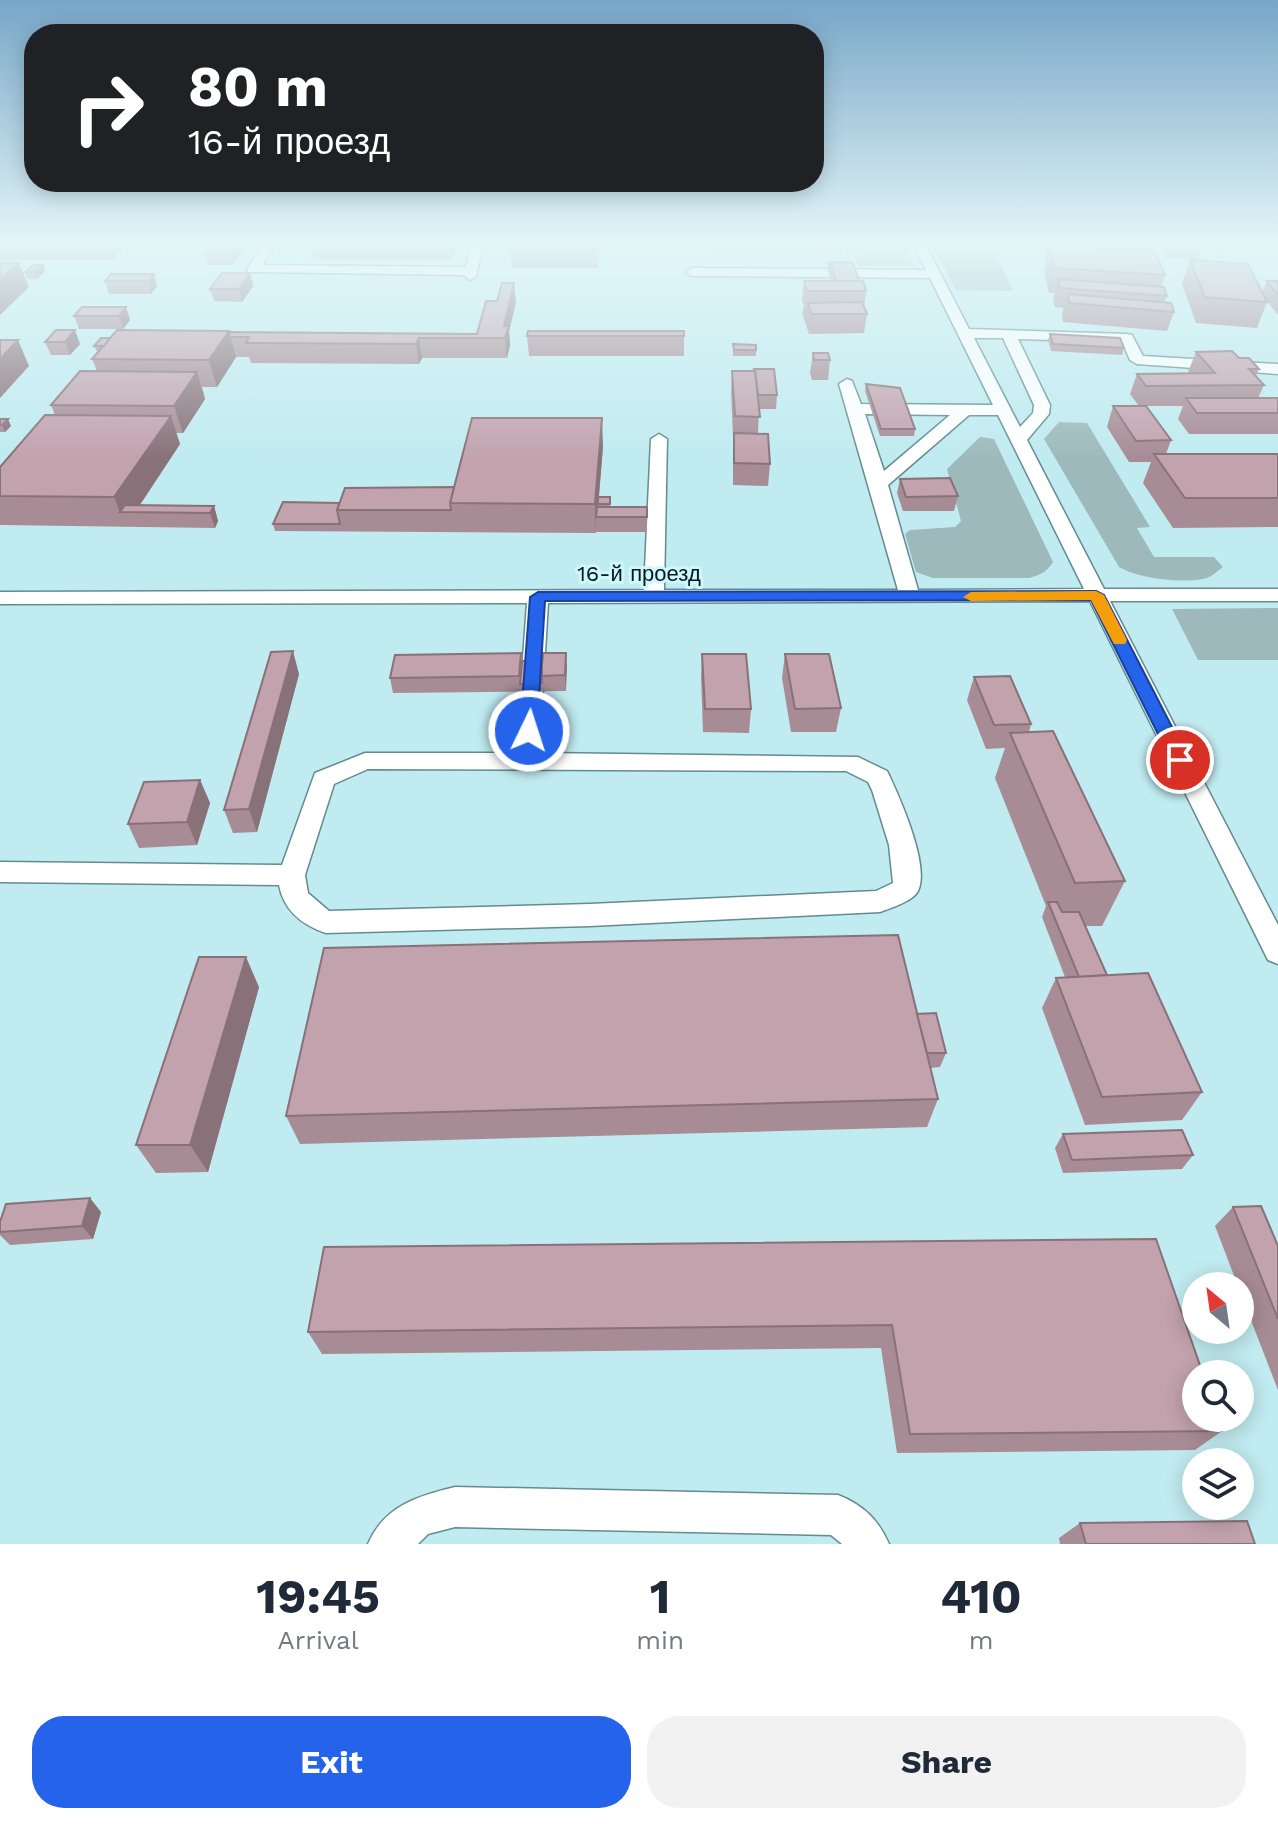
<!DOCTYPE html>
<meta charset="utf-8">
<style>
body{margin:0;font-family:"Work Sans",sans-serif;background:#f2f2f3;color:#1f2937;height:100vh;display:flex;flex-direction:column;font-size:30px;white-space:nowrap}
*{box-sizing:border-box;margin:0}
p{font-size:26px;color:#747a83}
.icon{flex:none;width:44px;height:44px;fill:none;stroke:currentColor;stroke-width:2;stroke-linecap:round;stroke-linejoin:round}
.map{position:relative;height:1544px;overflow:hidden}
.panel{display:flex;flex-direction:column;background:#fff;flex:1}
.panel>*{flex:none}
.guide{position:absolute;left:24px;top:24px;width:800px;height:168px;border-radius:32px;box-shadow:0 4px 20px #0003;background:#202124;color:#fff;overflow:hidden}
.needle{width:52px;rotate:331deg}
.controls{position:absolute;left:1182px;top:1272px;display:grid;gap:16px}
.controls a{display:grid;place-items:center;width:72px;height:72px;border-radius:50%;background:#fff;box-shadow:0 4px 20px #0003;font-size:40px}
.pin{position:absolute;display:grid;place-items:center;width:68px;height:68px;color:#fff;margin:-34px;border:4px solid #fff;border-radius:50%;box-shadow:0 2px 8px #0007}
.me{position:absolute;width:88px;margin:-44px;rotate:4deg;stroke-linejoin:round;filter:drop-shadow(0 0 6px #0008)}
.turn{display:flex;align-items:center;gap:28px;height:168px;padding:0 32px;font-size:36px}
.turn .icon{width:104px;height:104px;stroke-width:2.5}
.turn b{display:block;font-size:56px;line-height:68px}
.eta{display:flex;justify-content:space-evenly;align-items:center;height:136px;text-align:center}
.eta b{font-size:48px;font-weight:700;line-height:56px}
.action{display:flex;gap:16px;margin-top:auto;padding:16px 32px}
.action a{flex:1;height:92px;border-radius:32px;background:#2563eb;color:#fff;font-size:32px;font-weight:700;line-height:92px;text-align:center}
.action a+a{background:#f2f2f3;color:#1f2937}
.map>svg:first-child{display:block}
</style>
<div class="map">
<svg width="1278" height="1544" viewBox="0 0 1278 1544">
<rect width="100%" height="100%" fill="#c0ebf0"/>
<!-- green -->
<g fill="#9db9bc">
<path d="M886 242H902L914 266H857L853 252 885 251 889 249Z"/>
<path d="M936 252H995L1013 291 956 290Z"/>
<path d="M1059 422 1087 423 1150 527 1137 528 1154 557H1214L1223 567C1218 570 1213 576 1207 578 1183 584 1140 579 1119 567L1044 439Z"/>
<path d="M980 437 994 439 1053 562C1047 572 1040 575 1029 578H933L916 572 905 534 910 530 955 527 961 521 947 469Z"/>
<path d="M1278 608V660H1198L1172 609Z"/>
</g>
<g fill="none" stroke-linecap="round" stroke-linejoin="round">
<defs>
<g id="minor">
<path d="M265 242H277L262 265 466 267 472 242H484L476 276 470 280 464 275 248 272 247 269Z"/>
<path d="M851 242H863L865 245 859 249Z"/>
<path d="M912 242H924L969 329 1127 334 1132 335 1143 356 1278 364V374L1137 364 1130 360 1122 342 1018 339 1050 405 1049 414 1027 440 1104 589H1278V601H1110L1278 925V964L1268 960 1090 601 548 603 539 753 858 757 887 771 890 777C901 801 930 866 918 891 913 901 891 908 880 912L590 926 326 933C302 925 284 911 279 885L0 882V862L282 865 315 773 365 753H516L527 603 0 604V592L644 590 651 439 659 434 667 439 664 590H898L839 384 847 379 852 381 861 404 993 405 930 278 692 276 686 272 692 268 926 270ZM974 338H1003L1034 405 1033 413 1020 427ZM865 414 950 415 884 471ZM969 415H998L1084 589 918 590 888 485ZM368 769 846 771 868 782 872 790 889 845 893 883 876 891 590 904 329 911 308 893 305 875 334 784Z"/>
<path d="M1214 242H1226L1227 244 1221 248Z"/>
<path d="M455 1487 838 1495C863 1505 878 1519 889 1544H842L831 1535 455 1527 428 1534 418 1544H368C384 1506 418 1496 455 1487Z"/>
</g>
</defs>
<!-- minor casing -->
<use href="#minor" stroke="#638b90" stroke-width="3"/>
<!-- minor -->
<use href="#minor" fill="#fff" fill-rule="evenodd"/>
</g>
<!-- wall -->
<g fill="#a78b95">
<path d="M0 242H129L112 260H0Z"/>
<path d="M311 242H459L452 259H314Z"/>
<path d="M599 242 598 268H512L511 250Z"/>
<path d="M717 242H842L841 252H811V250L718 251Z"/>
<path d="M1040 242H1146L1145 246 1151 252 1165 275 1161 287 1167 296 1165 302 1174 312 1167 331 1063 322 1062 313 1064 308 1055 307 1053 298 1055 293H1049L1044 270 1046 263 1045 258 1048 245H1041Z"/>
<path d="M1165 242H1199L1202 247 1197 259 1166 257 1162 250Z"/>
<path d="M246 248 232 265H208L204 253Z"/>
<path d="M1190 260 1262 292 1267 281H1278V315L1265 298 1267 302 1257 328 1196 323 1182 284Z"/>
<path d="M828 262 859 281 866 291 864 307 867 314 864 333 809 334 802 313 804 306 802 300 804 281H831L827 268Z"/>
<path d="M45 271 37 279H27L25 272Z"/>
<path d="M250 273 253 286 242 302 214 301 210 289Z"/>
<path d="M154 274 157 286 151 294H109L105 281Z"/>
<path d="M516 302 509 331 510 345 507 358H422L419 364 251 363 249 357H236L217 387H202L205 399 183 433H176L180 444 140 505 214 506 218 521 215 528 0 525V467L55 415 51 405 97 371 92 359 98 353 94 346 229 332 477 334Z"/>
<path d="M126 307 130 320 123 329H79L74 316Z"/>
<path d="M56 330 80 344 70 355H51L45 342Z"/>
<path d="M1050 334 1124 348 1122 355 1051 351 1048 340Z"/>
<path d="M527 336H684V356H529Z"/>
<path d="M733 344 756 350V356H733Z"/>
<path d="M1196 352 1259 369 1256 376 1264 385 1258 398H1278V434H1189L1178 419 1183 406H1141L1171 440 1166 454H1278V527L1173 528 1143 483 1151 462H1129L1107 427 1113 406H1139L1130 394 1137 374 1190 373 1188 372Z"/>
<path d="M813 353 830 360 828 380H812L810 373Z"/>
<path d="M732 371 777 395 776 409H759L758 433 770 464 768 486 733 485V436L731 391Z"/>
<path d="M866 384 915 429 914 436H880L865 391Z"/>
<path d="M0 419 11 426 5 432H0Z"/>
<path d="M603 446 599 497H610V507H647V532H596V533L275 531 273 524 339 503 454 487Z"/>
<path d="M900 479 958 496 954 511H903L897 493Z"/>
<path d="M566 653V691L393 693 390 678 522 661H542Z"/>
<path d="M702 654 751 709 749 733 703 732 701 677Z"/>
<path d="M785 654 841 708 836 732H791L782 678Z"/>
<path d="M299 674 257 832 233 833 224 810Z"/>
<path d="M974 677 1031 724 1029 732 1125 881 1102 926H1086L1107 975 1202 1092 1182 1120 1085 1125 1042 1008 1056 978 1065 977 1042 917 1046 906 995 778 1005 748 986 749 967 700Z"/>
<path d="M200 780 210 803 197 845 139 848 128 824Z"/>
<path d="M259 987 208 1172 156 1173 136 1145Z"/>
<path d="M917 1014 946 1053 940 1067 930 1068 938 1099 927 1127 300 1144 286 1116Z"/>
<path d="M1063 1134 1193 1155 1182 1169 1063 1173 1055 1148Z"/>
<path d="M1233 1207 1278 1246V1390L1240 1292V1286H1238L1215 1226Z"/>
<path d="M101 1212 93 1239 10 1245 0 1235V1222Z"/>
<path d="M1156 1239 1222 1431 1195 1450 897 1453 881 1348 322 1354 308 1332Z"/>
<path d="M1080 1523 1255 1544H1060L1059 1538Z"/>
</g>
<!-- shaded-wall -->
<g fill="#887179">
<path d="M106 242H129L112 260Z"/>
<path d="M237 242H244L246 248 232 265 228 253Z"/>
<path d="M450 242H459L452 259Z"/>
<path d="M19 263 29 287 0 315V280Z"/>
<path d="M43 265 45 271 37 279 35 272Z"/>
<path d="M250 273 253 286 242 302 239 289Z"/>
<path d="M154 274 157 286 151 294 148 281Z"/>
<path d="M514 283 516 302 509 331 510 345 507 358 504 326Z"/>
<path d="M126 307 130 320 123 329 119 316Z"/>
<path d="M75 330 80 344 70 355 65 342Z"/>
<path d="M229 331 236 357 217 387 209 360Z"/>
<path d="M419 338 422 358 419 364 416 344Z"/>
<path d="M18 340 29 366 0 398V359Z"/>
<path d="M197 372 205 399 183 433 174 406Z"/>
<path d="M171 416 180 444 135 512H120L114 497Z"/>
<path d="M602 418 603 446 597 517H596V533L595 504Z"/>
<path d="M8 419 11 426 5 432 2 425Z"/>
<path d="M214 506 218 521 215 528 210 513Z"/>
<path d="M293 651 299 674 257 832 249 809Z"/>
<path d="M566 653 567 668 566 691 565 675Z"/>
<path d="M200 780 210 803 197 845 187 822Z"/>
<path d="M246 957 259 987 208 1172 190 1145Z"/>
<path d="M90 1198 101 1212 93 1239 82 1226Z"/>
</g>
<!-- building -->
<g fill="#c2a2ad" stroke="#887179" stroke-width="2">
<path d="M213 242H237L228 253H204Z"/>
<path d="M512 242H598V249L511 250Z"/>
<path d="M1050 242H1083L1149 247 1151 252 1051 245Z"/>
<path d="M1169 242H1199L1202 247 1170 245Z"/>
<path d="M1050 245 1155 252 1165 275 1055 268Z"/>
<path d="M1190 260 1248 264 1267 302 1205 297Z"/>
<path d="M828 262H850V263H831L830 269Z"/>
<path d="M0 263H19L0 280Z"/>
<path d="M831 263H853L859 281H836Z"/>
<path d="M33 265H43L35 272H25Z"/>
<path d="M222 273H250L239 289H210Z"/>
<path d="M111 274H154L148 281H105Z"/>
<path d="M1058 279 1164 287 1167 296 1060 288Z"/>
<path d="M804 281H863L866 291H807Z"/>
<path d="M1267 281H1278V295Z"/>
<path d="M502 283H514L504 326H509L505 338H419L416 344 246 343 249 337H230L229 332 477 334 486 301H497Z"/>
<path d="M1068 294 1171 303 1174 312 1069 303Z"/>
<path d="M862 302 867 314H811L808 303Z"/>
<path d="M82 307H126L119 316H74Z"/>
<path d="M56 330H75L65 342H45Z"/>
<path d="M117 330 229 331 209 360 92 359Z"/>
<path d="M528 331H684V336H527Z"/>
<path d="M1050 334 1120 338 1124 348 1053 344Z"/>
<path d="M101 338H110L104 346H94Z"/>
<path d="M0 340H18L0 359Z"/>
<path d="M733 344 756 345V350H734Z"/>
<path d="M1232 351 1239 358H1249L1259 369H1249L1264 385 1146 386 1137 374 1215 373 1196 352Z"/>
<path d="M813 353H828L830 360H814Z"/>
<path d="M754 369H774L777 395H758L755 371Z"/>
<path d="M80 371 197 372 174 406 51 405Z"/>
<path d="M732 371H755L760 417 735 416Z"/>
<path d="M866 384 900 388 915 429H881Z"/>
<path d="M1186 398H1278V413H1197Z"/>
<path d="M1113 406H1146L1171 440 1136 441Z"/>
<path d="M45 415 171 416 114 497 0 496V467Z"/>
<path d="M472 418H602L595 504 450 503Z"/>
<path d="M0 419H8L2 425H0Z"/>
<path d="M734 433 768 434 770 464 734 463Z"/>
<path d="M1154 454H1278V498H1185Z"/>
<path d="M950 478 958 496 906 497 900 479Z"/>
<path d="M454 487 450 503 451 510H337L345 488Z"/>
<rect x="598" y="497" width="12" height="7"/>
<path d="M283 502 339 503 337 510 340 524H273Z"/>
<path d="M125 505 214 506 210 513 120 512Z"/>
<path d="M597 507H647V517H596Z"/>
<path d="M293 651 249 809 224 810 271 652Z"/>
<path d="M521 653 519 676 390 678 395 655Z"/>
<path d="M543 653H566L565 675 541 676Z"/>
<path d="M702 654H746L751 709H705Z"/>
<path d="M785 654H829L841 708 795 709Z"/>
<path d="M522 661H542V683L520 684Z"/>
<path d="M1010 676 1031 724 994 725 974 677Z"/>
<path d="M1053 731 1125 881 1075 883 1010 733Z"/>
<path d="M200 780 187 822 128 824 144 782Z"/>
<path d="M1048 902H1057L1062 912H1079L1107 975 1079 977Z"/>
<path d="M898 935 938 1099 286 1116 324 948Z"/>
<path d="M199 957H246L190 1145H136Z"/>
<path d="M1148 973 1202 1092 1102 1097 1056 978Z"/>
<path d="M936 1013 946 1053H927L917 1014Z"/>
<path d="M1182 1130 1193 1155 1072 1160 1063 1134Z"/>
<path d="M90 1198 82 1226 0 1232V1222L6 1204Z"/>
<path d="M1261 1206 1278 1246V1319L1233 1207Z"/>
<path d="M1156 1239 1203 1374H1196V1418H1218L1222 1431 910 1434 892 1325 308 1332 324 1247Z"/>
<path d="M1247 1521 1255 1544H1086L1080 1523Z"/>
</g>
<!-- sky -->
<linearGradient id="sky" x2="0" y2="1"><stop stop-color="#77a6c7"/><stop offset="0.53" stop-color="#e3f6f8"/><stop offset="1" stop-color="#e3f6f8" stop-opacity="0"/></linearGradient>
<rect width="1278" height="459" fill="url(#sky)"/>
<!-- route -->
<path fill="#2563eb" stroke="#184099" stroke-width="2" d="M1096 591 1104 595 1189 760 1186 764 1180 766 1171 760 1091 600 545 601 537 731 529 737 520 731 530 597 538 592Z"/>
<!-- slow -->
<path fill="#f59e0b" d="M1096 591 1104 595 1127 640 1125 644H1114L1091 600 971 601 963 597 971 592Z"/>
<g text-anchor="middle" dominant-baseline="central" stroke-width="6" stroke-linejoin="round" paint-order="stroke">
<!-- street labels -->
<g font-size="22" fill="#09191b" stroke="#cdf8fd">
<text x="639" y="573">16-й проезд</text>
</g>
</g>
</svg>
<div class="controls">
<a><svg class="needle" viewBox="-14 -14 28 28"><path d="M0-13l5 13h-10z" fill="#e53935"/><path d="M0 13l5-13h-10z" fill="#747a83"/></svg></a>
<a><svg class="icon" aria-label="search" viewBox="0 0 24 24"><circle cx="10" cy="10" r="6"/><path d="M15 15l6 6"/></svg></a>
<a><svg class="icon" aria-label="layers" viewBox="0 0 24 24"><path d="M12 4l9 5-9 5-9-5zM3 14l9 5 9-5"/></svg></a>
</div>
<div class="pin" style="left:1180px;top:760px;background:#d93025"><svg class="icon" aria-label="arrive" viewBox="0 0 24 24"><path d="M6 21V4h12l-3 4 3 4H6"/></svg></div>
<svg class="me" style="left:529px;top:731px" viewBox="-20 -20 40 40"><circle r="17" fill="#2563eb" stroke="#fff" stroke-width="3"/><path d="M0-11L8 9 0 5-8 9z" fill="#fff"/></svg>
<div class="guide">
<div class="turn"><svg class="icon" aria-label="right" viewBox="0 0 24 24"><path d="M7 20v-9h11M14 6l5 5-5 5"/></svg><div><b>80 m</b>16-й проезд</div></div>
</div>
</div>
<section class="panel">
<div class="eta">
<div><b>19:45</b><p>Arrival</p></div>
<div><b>1</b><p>min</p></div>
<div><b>410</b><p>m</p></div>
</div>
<div class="action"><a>Exit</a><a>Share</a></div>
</section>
